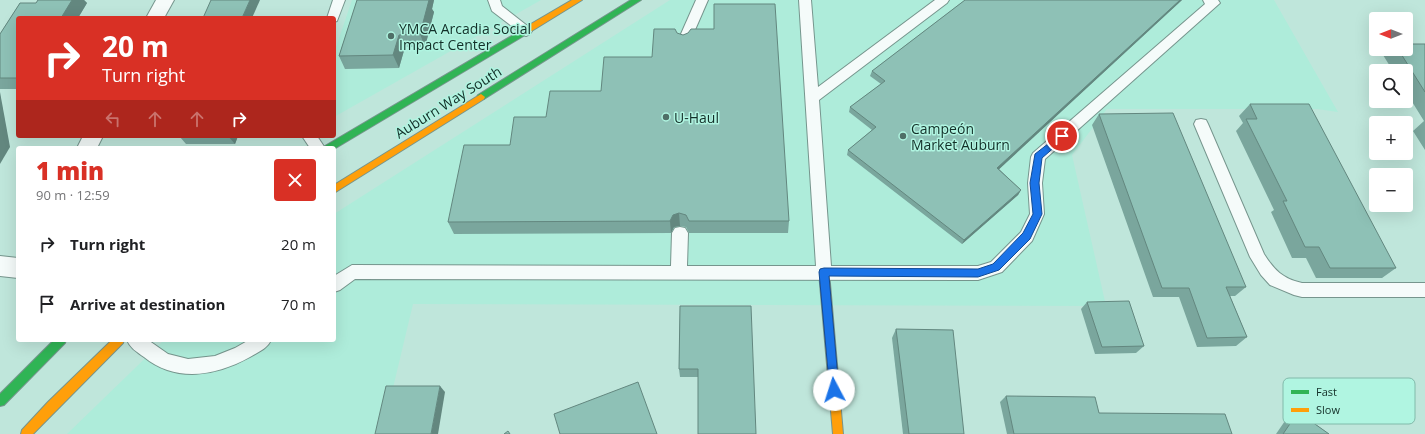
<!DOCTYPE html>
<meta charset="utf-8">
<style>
body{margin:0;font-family:"Open Sans",sans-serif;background:#f2f2f2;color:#202124;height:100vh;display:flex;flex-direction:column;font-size:15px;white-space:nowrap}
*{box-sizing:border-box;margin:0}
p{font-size:13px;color:#757577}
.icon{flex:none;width:22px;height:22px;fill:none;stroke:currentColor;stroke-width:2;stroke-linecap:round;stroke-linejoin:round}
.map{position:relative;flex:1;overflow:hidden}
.side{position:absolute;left:16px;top:146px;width:320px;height:196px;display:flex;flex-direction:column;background:#fff;border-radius:4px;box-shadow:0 4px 16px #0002}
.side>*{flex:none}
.top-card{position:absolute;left:16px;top:16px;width:320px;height:122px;border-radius:4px;box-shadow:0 4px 16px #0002;background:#d93025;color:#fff;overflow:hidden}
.needle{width:26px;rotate:270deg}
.tools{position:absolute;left:1369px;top:12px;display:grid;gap:8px}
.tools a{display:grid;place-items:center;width:44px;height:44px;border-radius:4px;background:#fff;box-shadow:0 4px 16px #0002;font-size:20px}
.pin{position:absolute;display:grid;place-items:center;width:34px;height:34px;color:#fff;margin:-17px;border:2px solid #fff;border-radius:50%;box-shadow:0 1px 4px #0007}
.me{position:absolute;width:44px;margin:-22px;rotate:355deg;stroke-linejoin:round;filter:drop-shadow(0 0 3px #0008)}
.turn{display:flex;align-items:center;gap:14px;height:84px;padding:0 20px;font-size:18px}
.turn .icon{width:52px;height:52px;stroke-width:2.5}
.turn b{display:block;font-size:28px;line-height:34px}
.lanes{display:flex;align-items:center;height:38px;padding:0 20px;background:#0003;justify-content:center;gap:20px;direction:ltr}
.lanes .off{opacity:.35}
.round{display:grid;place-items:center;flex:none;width:42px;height:42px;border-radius:4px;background:#f2f2f2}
.headline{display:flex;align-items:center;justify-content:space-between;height:68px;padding:0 20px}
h1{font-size:24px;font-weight:800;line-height:30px;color:#d93025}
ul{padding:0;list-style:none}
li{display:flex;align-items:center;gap:12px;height:60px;padding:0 20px}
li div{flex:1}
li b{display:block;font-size:15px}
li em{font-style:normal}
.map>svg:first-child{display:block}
</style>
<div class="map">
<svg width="1425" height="434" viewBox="0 0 1425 434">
<rect width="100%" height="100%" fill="#bfe6db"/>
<!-- built -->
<g fill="#aeecda">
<path d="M352 0H541L334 117V53Z"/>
<path d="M670 0H1274L1338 112 1317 109H1107L1072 155 1106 306 413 304 382 434H67L164 340H334V214Z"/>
</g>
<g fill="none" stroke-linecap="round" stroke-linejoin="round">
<defs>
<g id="lane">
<path d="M333 0H345L337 21 334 22V18H327Z"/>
<path d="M488 0H500L502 6 530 28 532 31 530 34 526 36 522 34 492 11Z"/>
<path d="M696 0H708L688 46 683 48 678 46 677 43Z"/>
<path d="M799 0H811L818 87 935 0H949L947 3 819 100 831 266H978L991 262 1021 232 1030 214 1028 183 1031 157 1033 153 1205 4 1203 0H1218L1220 3 1045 159 1042 183 1044 214 1032 241 1002 272 978 280 355 279 340 290 334 292V276L352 265 671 266 672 233 675 228 680 227 685 228 688 233 687 266H816Z"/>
<path d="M1201 119 1206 120 1208 124 1264 254C1274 270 1283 279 1302 283H1425V297H1302L1294 295 1270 285 1261 275 1250 257 1194 124 1196 120Z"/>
<path d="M302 136H317L325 148H310Z"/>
<path d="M127 340H148L168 354 188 359 215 356 235 348 249 340H271C267 349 258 352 250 357 216 376 176 383 144 357 137 352 130 348 127 340Z"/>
</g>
<g id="street">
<path d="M156 0H174L164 18H146Z"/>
<path d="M83 136H103L97 148H77Z"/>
<path d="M0 256 18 258V278L0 276Z"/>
</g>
<g id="fast">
<path d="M631 0H641L484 99H478L477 97 478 95Z"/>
<path d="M527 27 531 30 530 32 334 149 324 148 325 146Z"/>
<path d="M54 340H66L65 343 4 405 0 406V394Z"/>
</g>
<g id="slow">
<path d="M572 0H582L530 32H524V28Z"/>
<path d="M481 94 485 97 484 99 334 193V185Z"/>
<path d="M824 268 827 269 829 272 843 434H833L819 272 821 269Z"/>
<path d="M112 340H124L123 343 33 434H21L22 430 48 402Z"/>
</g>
</defs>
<!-- lane casing -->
<use href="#lane" stroke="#76958d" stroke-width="2"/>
<!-- street casing -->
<use href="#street" stroke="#76958d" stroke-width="2"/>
<!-- fast casing -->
<use href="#fast" stroke="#76958d" stroke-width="2"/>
<!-- slow casing -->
<use href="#slow" stroke="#76958d" stroke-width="2"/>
<!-- lane -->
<use href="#lane" fill="#f5fbfa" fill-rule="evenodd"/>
<!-- street -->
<use href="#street" fill="#f5fbfa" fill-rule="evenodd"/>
<!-- fast -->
<use href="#fast" fill="#30b455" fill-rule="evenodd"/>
<!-- slow -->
<use href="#slow" fill="#ff9f0a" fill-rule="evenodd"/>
</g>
<!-- wall -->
<g fill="#7aa69d">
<path d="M38 0H84L87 3 78 18H18V89H0V34L20 3H36Z"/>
<path d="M357 0H434L432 9 434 12 425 47H405L399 68 345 69 339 56Z"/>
<path d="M965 0H1182L999 169 1021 190 1018 195 962 244 847 155 848 150 872 130 849 112 850 107 881 84 870 76 872 71Z"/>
<path d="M1425 44V150L1413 131 1424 121 1406 92V71H1393L1383 55 1390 49H1406Z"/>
<path d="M652 57 789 221 788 233H689L686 227 680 226 674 227 671 233 454 234 448 222 510 145 546 117 601 91Z"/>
<path d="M1250 104 1396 268 1382 278H1316L1306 258H1292L1271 212 1274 210 1236 131 1243 123 1239 116Z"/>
<path d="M1099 114 1246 287 1235 296H1230L1247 337 1236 346 1197 347 1179 297H1153L1092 125Z"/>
<path d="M157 136H238L235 144H186L180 137H158Z"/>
<path d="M1087 302 1144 346 1136 353 1095 354 1081 309Z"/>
<path d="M680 306 756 434 698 377H680L679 369Z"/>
<path d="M896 329 964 434H903L892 338Z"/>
<path d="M1006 396 1099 413 1232 434H1007L1000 402Z"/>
<path d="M1298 412 1329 434H1276L1287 418Z"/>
</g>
<!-- shaded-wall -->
<g fill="#63877f">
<path d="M72 0H84L87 3 78 18H61Z"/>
<path d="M250 0H260L252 18H242Z"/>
<path d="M427 0H434L432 9 434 12 425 47 420 34Z"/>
<path d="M1180 0H1182L995 173 997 168Z"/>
<path d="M399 35 405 47 399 68 393 55Z"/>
<path d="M0 92 10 147 0 164Z"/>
<path d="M228 136H238L235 144Z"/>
<path d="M1021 190 1018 195 962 244 964 240Z"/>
<path d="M679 213 680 226 674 227 671 233 670 221 673 215Z"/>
<path d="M440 386 445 392 438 434H431Z"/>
</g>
<!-- building -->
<g fill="#8ec1b6" stroke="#63877f">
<path d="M38 0H72L61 18H18V78H0V34L20 3H36Z"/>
<path d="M211 0H250L242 18H203Z"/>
<path d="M357 0H429L420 34 399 35 393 55 339 56Z"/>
<path d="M965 0H1180L997 168 1021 190 964 240 848 150 876 127 850 107 885 81 872 71Z"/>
<path d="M714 4H775L789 221H689L686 215 679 213 673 215 670 221 448 222 464 145H510L514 117H546L550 91H601L604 57H652L654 29H675L677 33 683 35 688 33 691 29H714Z"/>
<path d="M1406 44H1425V92L1398 49H1406Z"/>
<path d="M1250 104H1309L1396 268H1330L1319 247H1305L1283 201H1287L1246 119H1257Z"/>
<path d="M1173 113 1246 287H1226L1247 337 1207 338 1189 288H1162L1099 114Z"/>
<path d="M1129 301 1144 346 1102 347 1087 302Z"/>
<path d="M680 306H751L756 434H698V369H679Z"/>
<path d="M896 329 953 330 964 434H909Z"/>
<path d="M638 382 657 434H560L554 414Z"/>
<path d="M386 386H440L431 434H375Z"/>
<path d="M1006 396 1095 397 1099 413 1225 414 1232 434H1014Z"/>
<path d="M1298 412 1329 434H1283Z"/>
<path d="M508 431 510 434H504Z"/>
</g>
<!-- route -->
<path fill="#1a73e8" stroke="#114b97" d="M1062 133 1066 136 1065 138 1042 158 1039 183 1042 214 1030 239 999 270 978 277 829 276 839 390 837 393 834 395 830 393 819 272 820 269 824 268 978 269 993 264 1023 233 1033 214 1030 183 1035 154Z"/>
<!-- markers -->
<g fill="#4f6f67" stroke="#b0f5e1" stroke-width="1.5">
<circle cx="391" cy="36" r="4"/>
<circle cx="666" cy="117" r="4"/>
<circle cx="903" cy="136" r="4"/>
</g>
<g text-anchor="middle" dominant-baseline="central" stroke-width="3" stroke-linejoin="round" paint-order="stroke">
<!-- poi labels -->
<g font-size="14" fill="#132f28" stroke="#b0f5e1" text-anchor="start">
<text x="399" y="28">YMCA Arcadia Social<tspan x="399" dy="16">Impact Center</tspan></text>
<text x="674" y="117">U-Haul</text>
<text x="911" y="128">Campeón<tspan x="911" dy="16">Market Auburn</tspan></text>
</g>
<!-- street labels -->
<g font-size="14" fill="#132f28" stroke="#b0f5e1">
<text transform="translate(448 102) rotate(-32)">Auburn Way South</text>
</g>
</g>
<!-- legend -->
<rect x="1283" y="378" width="132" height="46" rx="6" fill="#b0f5e1" stroke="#81baaa" stroke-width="1"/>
<rect x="1291" y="390" width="18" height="4" fill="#30b455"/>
<rect x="1291" y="408" width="18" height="4" fill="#ff9f0a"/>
<g font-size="11" fill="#132f28">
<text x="1316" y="396">Fast</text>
<text x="1316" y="414">Slow</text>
</g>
</svg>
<div class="tools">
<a><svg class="needle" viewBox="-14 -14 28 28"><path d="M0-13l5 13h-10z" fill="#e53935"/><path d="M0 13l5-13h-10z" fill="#757577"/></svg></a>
<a><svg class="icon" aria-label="search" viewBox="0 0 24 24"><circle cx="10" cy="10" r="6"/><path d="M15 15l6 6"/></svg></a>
<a>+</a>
<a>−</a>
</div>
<div class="pin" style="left:1062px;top:136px;background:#d93025"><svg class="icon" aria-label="arrive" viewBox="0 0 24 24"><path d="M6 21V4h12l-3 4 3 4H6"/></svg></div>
<svg class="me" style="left:834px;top:390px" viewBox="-20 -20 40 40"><circle r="19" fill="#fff"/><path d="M0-13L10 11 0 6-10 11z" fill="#1a73e8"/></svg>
<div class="top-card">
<div class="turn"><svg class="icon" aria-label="right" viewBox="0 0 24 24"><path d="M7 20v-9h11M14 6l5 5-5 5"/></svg><div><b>20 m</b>Turn right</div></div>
<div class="lanes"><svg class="icon off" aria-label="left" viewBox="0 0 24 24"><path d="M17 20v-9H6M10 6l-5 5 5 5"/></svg><svg class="icon off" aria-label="ahead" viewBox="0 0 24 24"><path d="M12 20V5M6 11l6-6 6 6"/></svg><svg class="icon off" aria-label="ahead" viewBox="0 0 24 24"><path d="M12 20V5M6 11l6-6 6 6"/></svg><svg class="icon" aria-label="right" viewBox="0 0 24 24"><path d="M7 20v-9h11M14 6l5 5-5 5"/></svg></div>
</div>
<section class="side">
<div class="headline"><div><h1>1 min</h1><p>90 m · 12:59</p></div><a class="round" style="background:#d93025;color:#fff"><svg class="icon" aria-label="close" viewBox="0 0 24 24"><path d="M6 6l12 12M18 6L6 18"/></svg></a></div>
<ul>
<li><svg class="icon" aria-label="right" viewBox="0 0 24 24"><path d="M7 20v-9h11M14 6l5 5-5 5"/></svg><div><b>Turn right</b></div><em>20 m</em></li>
<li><svg class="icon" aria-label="arrive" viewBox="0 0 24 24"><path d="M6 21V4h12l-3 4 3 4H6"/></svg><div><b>Arrive at destination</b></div><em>70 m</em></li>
</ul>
</section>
</div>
